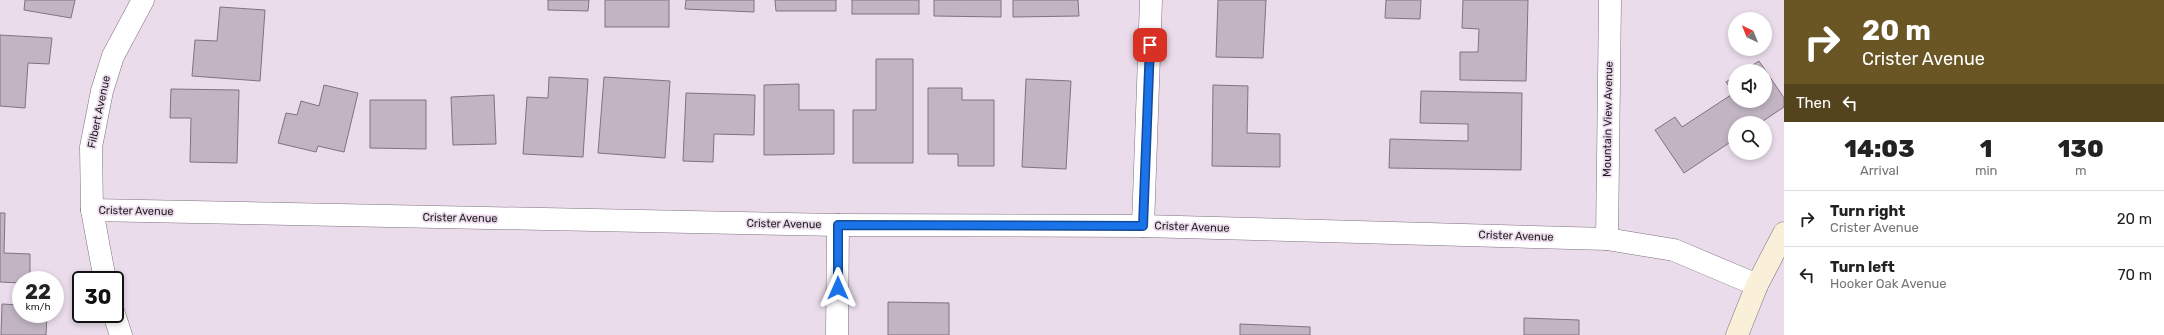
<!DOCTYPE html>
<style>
body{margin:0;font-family:Rubik,sans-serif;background:#f2f2f2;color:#222;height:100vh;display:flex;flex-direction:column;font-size:15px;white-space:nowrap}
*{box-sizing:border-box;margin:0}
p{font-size:13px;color:#767676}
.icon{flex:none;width:22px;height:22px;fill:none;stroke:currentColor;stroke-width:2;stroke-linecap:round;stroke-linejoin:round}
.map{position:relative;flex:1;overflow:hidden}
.details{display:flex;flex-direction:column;background:#fff;width:380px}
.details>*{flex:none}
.top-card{background:#6a5625;color:#fff;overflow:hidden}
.needle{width:26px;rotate:317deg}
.buttons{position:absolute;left:1728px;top:12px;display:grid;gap:8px}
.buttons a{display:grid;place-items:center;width:44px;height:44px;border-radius:50%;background:#fff;box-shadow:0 2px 6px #0003;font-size:20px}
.speed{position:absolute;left:12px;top:271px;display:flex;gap:8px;font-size:20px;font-weight:700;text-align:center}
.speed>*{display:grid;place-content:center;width:52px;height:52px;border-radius:50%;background:#fff;box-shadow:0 2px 6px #0003;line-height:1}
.speed small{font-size:10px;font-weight:400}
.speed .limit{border:2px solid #111;border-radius:6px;background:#fff;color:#111}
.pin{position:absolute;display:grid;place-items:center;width:34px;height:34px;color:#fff;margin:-17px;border-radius:8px;box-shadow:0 2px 6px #0006}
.me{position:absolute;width:44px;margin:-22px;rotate:0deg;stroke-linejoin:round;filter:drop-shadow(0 0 3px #0008)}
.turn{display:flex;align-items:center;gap:14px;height:84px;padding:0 12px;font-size:18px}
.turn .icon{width:52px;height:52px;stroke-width:2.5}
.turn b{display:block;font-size:28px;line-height:34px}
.then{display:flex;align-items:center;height:38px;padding:0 12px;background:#0003;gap:8px;font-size:15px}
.eta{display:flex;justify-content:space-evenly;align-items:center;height:68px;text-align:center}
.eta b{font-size:24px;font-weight:800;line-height:28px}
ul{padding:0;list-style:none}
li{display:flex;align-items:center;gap:12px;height:56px;padding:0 12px;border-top:1px solid #e0e0e0}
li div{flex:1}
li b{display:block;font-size:15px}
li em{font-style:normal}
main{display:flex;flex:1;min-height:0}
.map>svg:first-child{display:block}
</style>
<main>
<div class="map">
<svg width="1784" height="335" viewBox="0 0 1784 335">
<rect width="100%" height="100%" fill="#eadceb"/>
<!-- building -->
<g fill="#c2b4c3" stroke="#807381">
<path d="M25 0H75L71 18 24 10Z"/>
<path d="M548 0H589L588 11 548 10Z"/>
<rect x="605" y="0" width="64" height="27"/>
<path d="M686 0H754V12L685 9Z"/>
<path d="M775 0H836V11H776Z"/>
<rect x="852" y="0" width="67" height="14"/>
<path d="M934 0H1001V17L934 16Z"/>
<path d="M1013 0H1078L1079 16 1013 17Z"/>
<path d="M1218 0H1266L1263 58 1216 57Z"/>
<path d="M1386 0H1421L1420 19 1385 18Z"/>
<path d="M1463 0H1528L1526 81 1460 80V52H1478L1479 29 1462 28Z"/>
<path d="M220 7 265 10 260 81 192 76 195 40 217 41Z"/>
<path d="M0 35 52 38 49 64 28 63 25 108 0 106Z"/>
<path d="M876 59H913V163H853V110H876Z"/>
<path d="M1759 61 1784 98V107L1760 123H1735V139L1684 173 1655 130 1675 117 1682 127 1734 93 1726 82 1735 76V101H1765V71H1743Z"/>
<path d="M549 77 588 79 583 157 523 154 527 97 548 98Z"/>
<path d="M604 77 670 81 665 158 598 153Z"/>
<path d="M1026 79 1071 81 1066 169 1022 167Z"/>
<path d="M799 84V110H834V154L764 155V85Z"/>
<path d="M324 85 358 93 344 152 318 146 316 152 278 143 286 113 297 115 301 101 319 106Z"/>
<path d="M1213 85 1248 86 1247 133 1280 134V167L1212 166Z"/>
<path d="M928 88H962V100H994V166H958V154H928Z"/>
<path d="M171 89 239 90 237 163 190 162 191 118H170Z"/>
<path d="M1421 91 1522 93 1521 170 1389 168 1390 139 1468 141V124L1420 123Z"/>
<path d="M686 93 755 95 754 135 714 134 713 162 683 161Z"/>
<path d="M494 95 496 144 453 145 451 97Z"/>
<path d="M370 100H426V149L370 148Z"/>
<path d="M0 213H5L4 253 30 254V280H21V283L0 282Z"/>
<path d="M888 302 949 303V335H888Z"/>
<path d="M2 304 21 305V314H47L46 335H1Z"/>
<path d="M1524 318 1579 320V335H1524Z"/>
<path d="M1240 324 1310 327V335H1240Z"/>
</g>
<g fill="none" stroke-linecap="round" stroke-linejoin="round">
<defs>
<g id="street">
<path d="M92 210 838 225 1143 226 1607 239 1674 250 1757 285"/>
<path d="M1143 226 1151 0"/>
<path d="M1607 239 1610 0"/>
<path d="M105 280 92 210 91 147 102 91 113 56 143 0"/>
<path d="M114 314 121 335"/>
<path d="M837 335 838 225"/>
</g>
<path id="secondary" d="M1737 335 1757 285 1784 233"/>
</defs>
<!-- street casing -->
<use href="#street" stroke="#7e727f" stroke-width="23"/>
<!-- secondary casing -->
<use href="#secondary" stroke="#7e727f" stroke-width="23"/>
<!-- street -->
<use href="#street" stroke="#fff" stroke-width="22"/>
<!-- secondary -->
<use href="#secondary" stroke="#faf0d9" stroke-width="22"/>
</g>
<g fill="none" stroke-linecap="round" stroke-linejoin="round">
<defs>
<path id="route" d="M838 288V225L1143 226 1150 45"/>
</defs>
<!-- route casing -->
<use href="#route" stroke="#114b97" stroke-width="10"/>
<!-- route -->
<use href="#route" stroke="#1a73e8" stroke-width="7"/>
</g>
<g text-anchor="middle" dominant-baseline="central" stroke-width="3.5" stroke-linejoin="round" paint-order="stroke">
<!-- street labels -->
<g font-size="11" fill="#1e191e" stroke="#eadceb">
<text transform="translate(99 112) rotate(-78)">Filbert Avenue</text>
<text transform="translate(1608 119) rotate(-89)">Mountain View Avenue</text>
<text transform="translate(136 211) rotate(1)">Crister Avenue</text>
<text transform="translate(460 218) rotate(1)">Crister Avenue</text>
<text transform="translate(784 224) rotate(1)">Crister Avenue</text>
<text transform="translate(1192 227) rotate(2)">Crister Avenue</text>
<text transform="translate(1516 236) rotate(2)">Crister Avenue</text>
</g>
</g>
</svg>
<div class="buttons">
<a><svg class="needle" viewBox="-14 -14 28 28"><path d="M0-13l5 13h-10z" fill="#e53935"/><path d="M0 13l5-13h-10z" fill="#767676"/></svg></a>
<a><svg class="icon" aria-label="sound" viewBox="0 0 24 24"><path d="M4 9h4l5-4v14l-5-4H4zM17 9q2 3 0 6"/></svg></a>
<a><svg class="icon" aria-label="search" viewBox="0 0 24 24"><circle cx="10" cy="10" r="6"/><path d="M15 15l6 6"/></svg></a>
</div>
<div class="speed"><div>22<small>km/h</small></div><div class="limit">30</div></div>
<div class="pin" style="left:1150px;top:45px;background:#d93025"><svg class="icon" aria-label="arrive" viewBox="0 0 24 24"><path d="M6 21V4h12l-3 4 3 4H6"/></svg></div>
<svg class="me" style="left:838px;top:288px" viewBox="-20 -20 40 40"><path d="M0-17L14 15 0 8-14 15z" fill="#1a73e8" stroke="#fff" stroke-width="4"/></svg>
</div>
<section class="details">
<div class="top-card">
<div class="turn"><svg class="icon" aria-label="right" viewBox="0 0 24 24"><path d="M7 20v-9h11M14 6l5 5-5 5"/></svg><div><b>20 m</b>Crister Avenue</div></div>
<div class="then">Then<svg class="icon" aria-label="left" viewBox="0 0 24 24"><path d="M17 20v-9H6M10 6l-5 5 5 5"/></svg></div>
</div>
<div class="eta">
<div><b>14:03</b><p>Arrival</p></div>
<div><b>1</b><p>min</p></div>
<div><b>130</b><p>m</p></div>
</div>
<ul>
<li><svg class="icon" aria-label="right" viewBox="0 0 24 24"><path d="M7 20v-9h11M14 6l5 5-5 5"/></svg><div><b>Turn right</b><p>Crister Avenue</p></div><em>20 m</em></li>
<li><svg class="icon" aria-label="left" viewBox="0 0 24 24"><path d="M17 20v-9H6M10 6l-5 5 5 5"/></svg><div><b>Turn left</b><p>Hooker Oak Avenue</p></div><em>70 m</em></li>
</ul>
</section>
</main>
